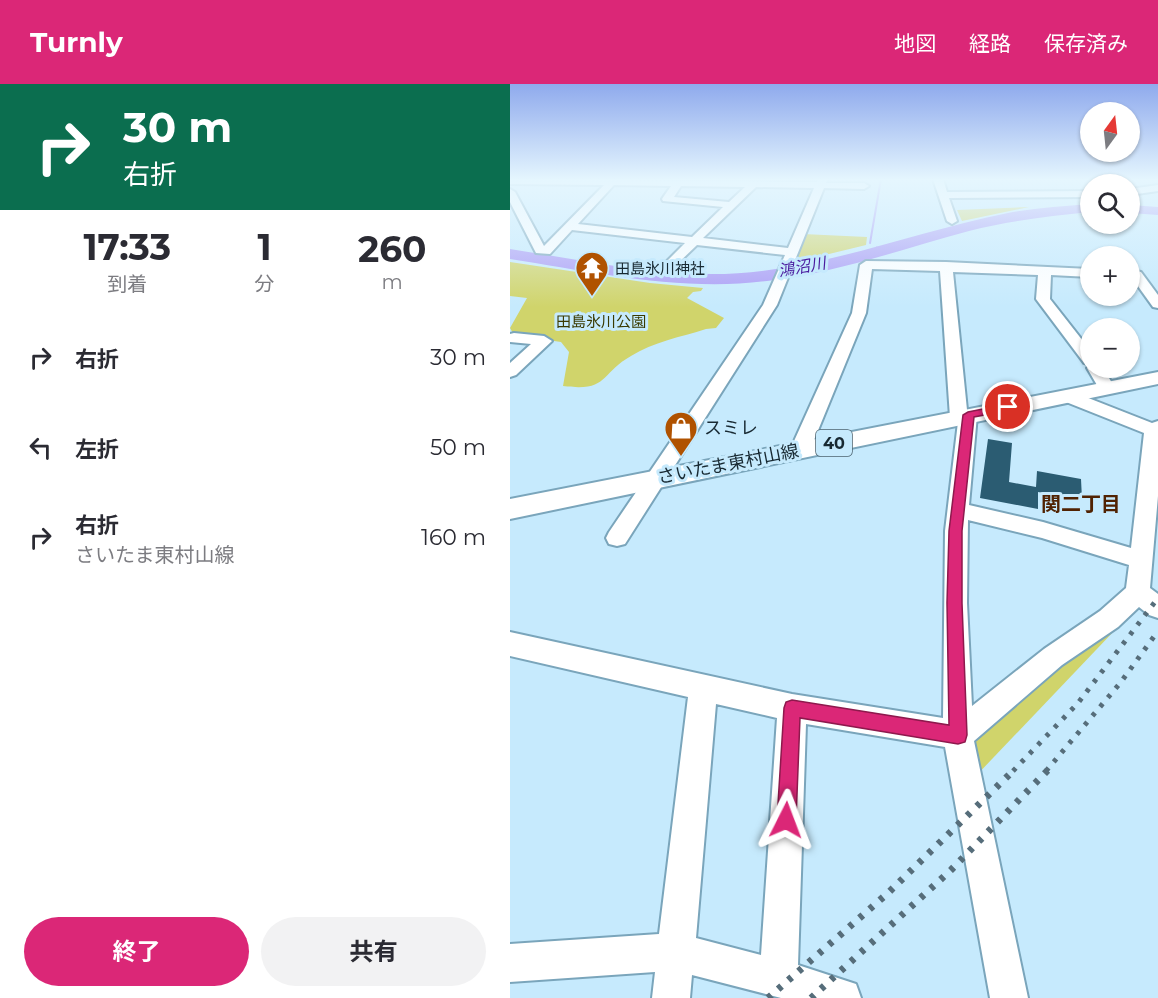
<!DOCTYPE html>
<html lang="ja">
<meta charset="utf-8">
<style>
body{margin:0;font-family:Montserrat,"Noto Sans JP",sans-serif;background:#f2f2f3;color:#2b2b33;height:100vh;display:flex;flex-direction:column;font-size:22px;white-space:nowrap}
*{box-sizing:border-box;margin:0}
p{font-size:20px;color:#7c7c81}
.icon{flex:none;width:33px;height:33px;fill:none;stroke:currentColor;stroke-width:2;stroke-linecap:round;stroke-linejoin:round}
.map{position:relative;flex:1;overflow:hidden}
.drawer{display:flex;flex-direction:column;background:#fff;width:510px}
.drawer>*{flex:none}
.guide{background:#0b6e4f;color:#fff;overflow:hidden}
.needle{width:39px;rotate:15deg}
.controls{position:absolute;left:570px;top:18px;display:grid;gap:12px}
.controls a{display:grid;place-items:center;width:60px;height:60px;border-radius:50%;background:#fff;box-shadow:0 2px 4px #0004;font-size:30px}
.pin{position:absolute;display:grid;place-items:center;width:51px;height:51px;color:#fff;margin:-26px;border:3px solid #fff;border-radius:50%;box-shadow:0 2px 6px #0007}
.me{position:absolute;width:66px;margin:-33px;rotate:3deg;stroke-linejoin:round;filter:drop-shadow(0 0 4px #0008)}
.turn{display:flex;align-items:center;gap:21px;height:126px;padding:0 24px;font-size:27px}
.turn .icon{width:78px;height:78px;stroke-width:2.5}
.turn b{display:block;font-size:42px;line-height:51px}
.eta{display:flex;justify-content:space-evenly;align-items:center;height:102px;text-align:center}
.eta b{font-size:36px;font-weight:700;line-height:42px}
.primary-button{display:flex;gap:12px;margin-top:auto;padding:12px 24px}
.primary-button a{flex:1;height:69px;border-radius:36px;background:#db2777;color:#fff;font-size:24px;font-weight:700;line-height:69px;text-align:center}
.primary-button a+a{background:#f2f2f3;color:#2b2b33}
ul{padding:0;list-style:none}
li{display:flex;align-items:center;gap:18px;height:90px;padding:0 24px}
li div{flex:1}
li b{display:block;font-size:22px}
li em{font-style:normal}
header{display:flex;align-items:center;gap:36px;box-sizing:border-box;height:84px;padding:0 30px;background:#db2777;color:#fff}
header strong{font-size:28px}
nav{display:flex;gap:33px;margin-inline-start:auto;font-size:21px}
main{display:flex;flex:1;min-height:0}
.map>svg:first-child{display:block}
</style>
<header>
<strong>Turnly</strong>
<nav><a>地図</a><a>経路</a><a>保存済み</a></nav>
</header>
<main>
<section class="drawer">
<div class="guide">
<div class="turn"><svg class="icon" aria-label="right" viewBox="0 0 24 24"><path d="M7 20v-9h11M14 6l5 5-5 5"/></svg><div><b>30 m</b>右折</div></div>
</div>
<div class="eta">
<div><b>17:33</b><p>到着</p></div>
<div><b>1</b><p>分</p></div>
<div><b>260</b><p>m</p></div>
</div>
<ul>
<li><svg class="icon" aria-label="right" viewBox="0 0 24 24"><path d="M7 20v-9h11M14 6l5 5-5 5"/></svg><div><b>右折</b></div><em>30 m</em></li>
<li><svg class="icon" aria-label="left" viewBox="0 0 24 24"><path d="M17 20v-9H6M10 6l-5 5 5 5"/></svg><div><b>左折</b></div><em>50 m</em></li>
<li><svg class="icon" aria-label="right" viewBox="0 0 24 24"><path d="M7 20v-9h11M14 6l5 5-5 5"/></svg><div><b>右折</b><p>さいたま東村山線</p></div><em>160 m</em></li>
</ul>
<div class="primary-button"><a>終了</a><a>共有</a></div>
</section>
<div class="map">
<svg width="648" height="914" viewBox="0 0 648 914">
<rect width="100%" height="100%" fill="#c6eafd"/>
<!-- green -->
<g fill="#d0d46b">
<path d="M519 123 452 137 447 126Z"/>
<path d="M293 150 357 153 356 161 282 179Z"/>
<path d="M0 178 140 199 193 204 191 207 183 208 177 214 214 234 206 244 196 245C171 253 143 258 121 272 89 290 99 308 53 302L59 268 51 258 4 251 0 244 17 214 0 212Z"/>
<path d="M599 542 605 546 463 695 453 654Z"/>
</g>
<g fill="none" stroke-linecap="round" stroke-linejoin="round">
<!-- stream-far1 -->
<path stroke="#ab9cf5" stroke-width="2" d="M360 159 371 95"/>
<!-- stream -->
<path stroke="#ab9cf5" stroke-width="3" d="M366 168 367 164"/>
<!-- river -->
<g fill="#ab9cf5" fill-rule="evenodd">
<path d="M580 120V128C539 132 499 137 459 147 392 165 326 189 257 197 171 208 84 188 0 175V165C85 178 173 199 259 186 340 175 418 145 498 129 525 124 553 122 580 120Z"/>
<path d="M620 121 648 123V131L620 129Z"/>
</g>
</g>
<!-- building -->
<path fill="#2b5c72" d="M478 355 502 359 499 398 526 403 527 387 571 395 572 415 528 408V425L470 414Z"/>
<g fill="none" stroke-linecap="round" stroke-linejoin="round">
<defs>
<g id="minor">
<path d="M0 95 307 98 308 95H318L316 99H354L359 102 354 105 314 104 267 221 115 460 107 462 99 460 96 454 99 448 253 221 275 171 187 161 163 184 159 185 153 181 175 159 62 146 40 170 26 169 0 118V105L5 108 34 162 94 101 0 100ZM104 101 161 102 152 115 153 117 213 123 182 153 68 140ZM171 102 235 103 219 118 164 113ZM246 103 304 104 278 164 193 154Z"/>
<path d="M423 95H433L437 108 580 107V113L439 114 447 137 442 140 437 137Z"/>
<path d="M648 101V107L620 111V105Z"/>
<path d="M356 177 436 178 580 185V193L541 191 540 215 580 266V284H593L605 304 603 308H591L577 284 579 281 574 279 526 215 528 191 443 188 457 326 464 327 467 331 459 421 533 438 621 464 634 349 551 316 548 312 551 308H563L642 339 648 337V412L640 504 648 510V534L639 531 629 523 608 543 552 581 464 657 518 914H480L435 663 296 640 288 881 346 900 351 914H271L182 891 180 914H142L145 888 0 898V860L149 850 178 613 0 572V548L282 610 433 634 435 447 448 338 443 337 440 333 430 187 362 185 356 229 300 366 297 370 290 372 283 370 280 366 342 229 350 181ZM458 436 532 454 619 481 616 504 590 527 534 565 462 622 457 519ZM206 620 267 634 251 871 186 854Z"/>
<path d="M626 187 631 188 648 211V224L643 223 620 191Z"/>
<path d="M4 249 34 252 42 257 6 291 0 293V279L21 260 0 258V250Z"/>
</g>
<path id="major" d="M648 288V300L0 435V415Z"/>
</defs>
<!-- minor casing -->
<use href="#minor" stroke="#7aa5bb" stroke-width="4"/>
<!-- major casing -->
<use href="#major" stroke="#7aa5bb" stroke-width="4"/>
<!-- minor -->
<use href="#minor" fill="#fff" fill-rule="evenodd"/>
<!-- major -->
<use href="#major" fill="#fff" fill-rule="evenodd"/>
<!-- rail-far1 -->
<g stroke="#566d7a" stroke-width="5" stroke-dasharray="4 8" stroke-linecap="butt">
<path d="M503 687 568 619 648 514"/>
<path d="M536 687 611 598 648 547"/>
</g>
<!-- rail -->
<g stroke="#566d7a" stroke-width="7" stroke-dasharray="4.5 9" stroke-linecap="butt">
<path d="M258 914 378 809 504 686"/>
<path d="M301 914 441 786 538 686"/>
</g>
</g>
<!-- sky -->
<linearGradient id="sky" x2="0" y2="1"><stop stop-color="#8faaed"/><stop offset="0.43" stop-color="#e5f6fe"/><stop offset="1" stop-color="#e5f6fe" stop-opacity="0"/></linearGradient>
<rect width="648" height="223" fill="url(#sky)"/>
<!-- route -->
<path fill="#db2777" stroke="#8e194d" stroke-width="1.5" d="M498 320 503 323 501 326 464 333 452 447V519L457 651 455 658 448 660 290 634 286 736 283 743 276 746 269 743 267 736 274 624 276 618 282 616 439 641 437 519 439 447 453 331 458 328Z"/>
<!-- icons -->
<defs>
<symbol id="temple-pin" viewBox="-11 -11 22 30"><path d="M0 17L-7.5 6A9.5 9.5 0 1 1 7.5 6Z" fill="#b05200" stroke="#c6eafd"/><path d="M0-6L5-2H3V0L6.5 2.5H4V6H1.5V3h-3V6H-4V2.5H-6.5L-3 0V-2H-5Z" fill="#fff"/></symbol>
<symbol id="shop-pin" viewBox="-11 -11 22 30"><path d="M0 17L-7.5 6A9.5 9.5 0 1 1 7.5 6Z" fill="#b05200" stroke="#c6eafd"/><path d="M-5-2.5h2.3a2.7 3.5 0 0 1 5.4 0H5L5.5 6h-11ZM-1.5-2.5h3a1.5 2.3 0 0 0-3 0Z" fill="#fff"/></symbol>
</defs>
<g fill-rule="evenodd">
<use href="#temple-pin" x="63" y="165" width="38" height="52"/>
<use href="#shop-pin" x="152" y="325" width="38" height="52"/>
</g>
<g text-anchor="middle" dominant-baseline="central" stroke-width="6" stroke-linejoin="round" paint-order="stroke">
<!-- far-poi labels -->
<g font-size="15" fill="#182932" stroke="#c6eafd" text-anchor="start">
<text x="105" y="184">田島氷川神社</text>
</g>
<!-- far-park labels -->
<g font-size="15" fill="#3a3a00" stroke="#c6eafd">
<text x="91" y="237">田島氷川公園</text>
</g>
<!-- far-water labels -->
<g font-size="16" font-style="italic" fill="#4b1c9f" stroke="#c6eafd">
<text transform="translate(292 183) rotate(-10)">鴻沼川</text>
</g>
<!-- shield labels -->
<rect fill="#c6eafd" stroke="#4c636f" stroke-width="1.5" x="306" y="346" width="36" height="26" rx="4.5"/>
<g font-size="16" font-weight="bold" fill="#182932">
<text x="324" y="359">40</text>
</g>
<!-- poi labels -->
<g font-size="18" fill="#182932" stroke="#c6eafd" text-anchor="start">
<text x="194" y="344">スミレ</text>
</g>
<!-- street labels -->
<g font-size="18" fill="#182932" stroke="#c6eafd">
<text transform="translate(218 380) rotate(-11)">さいたま東村山線</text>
</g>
<!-- neighbourhood labels -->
<g font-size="20" font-weight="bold" fill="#502202" stroke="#c6eafd">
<text x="571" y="420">関二丁目</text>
</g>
</g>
</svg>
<div class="controls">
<a><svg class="needle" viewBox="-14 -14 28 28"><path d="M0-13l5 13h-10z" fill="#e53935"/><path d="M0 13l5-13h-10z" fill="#7c7c81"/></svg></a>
<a><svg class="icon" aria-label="search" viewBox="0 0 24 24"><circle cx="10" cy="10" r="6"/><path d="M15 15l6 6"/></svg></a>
<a>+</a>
<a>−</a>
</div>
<div class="pin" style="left:498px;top:323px;background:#d93025"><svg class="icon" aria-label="arrive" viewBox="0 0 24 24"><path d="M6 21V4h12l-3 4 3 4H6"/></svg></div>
<svg class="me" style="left:276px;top:736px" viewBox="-20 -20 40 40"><path d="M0-17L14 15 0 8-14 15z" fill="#db2777" stroke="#fff" stroke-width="4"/></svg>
</div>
</main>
